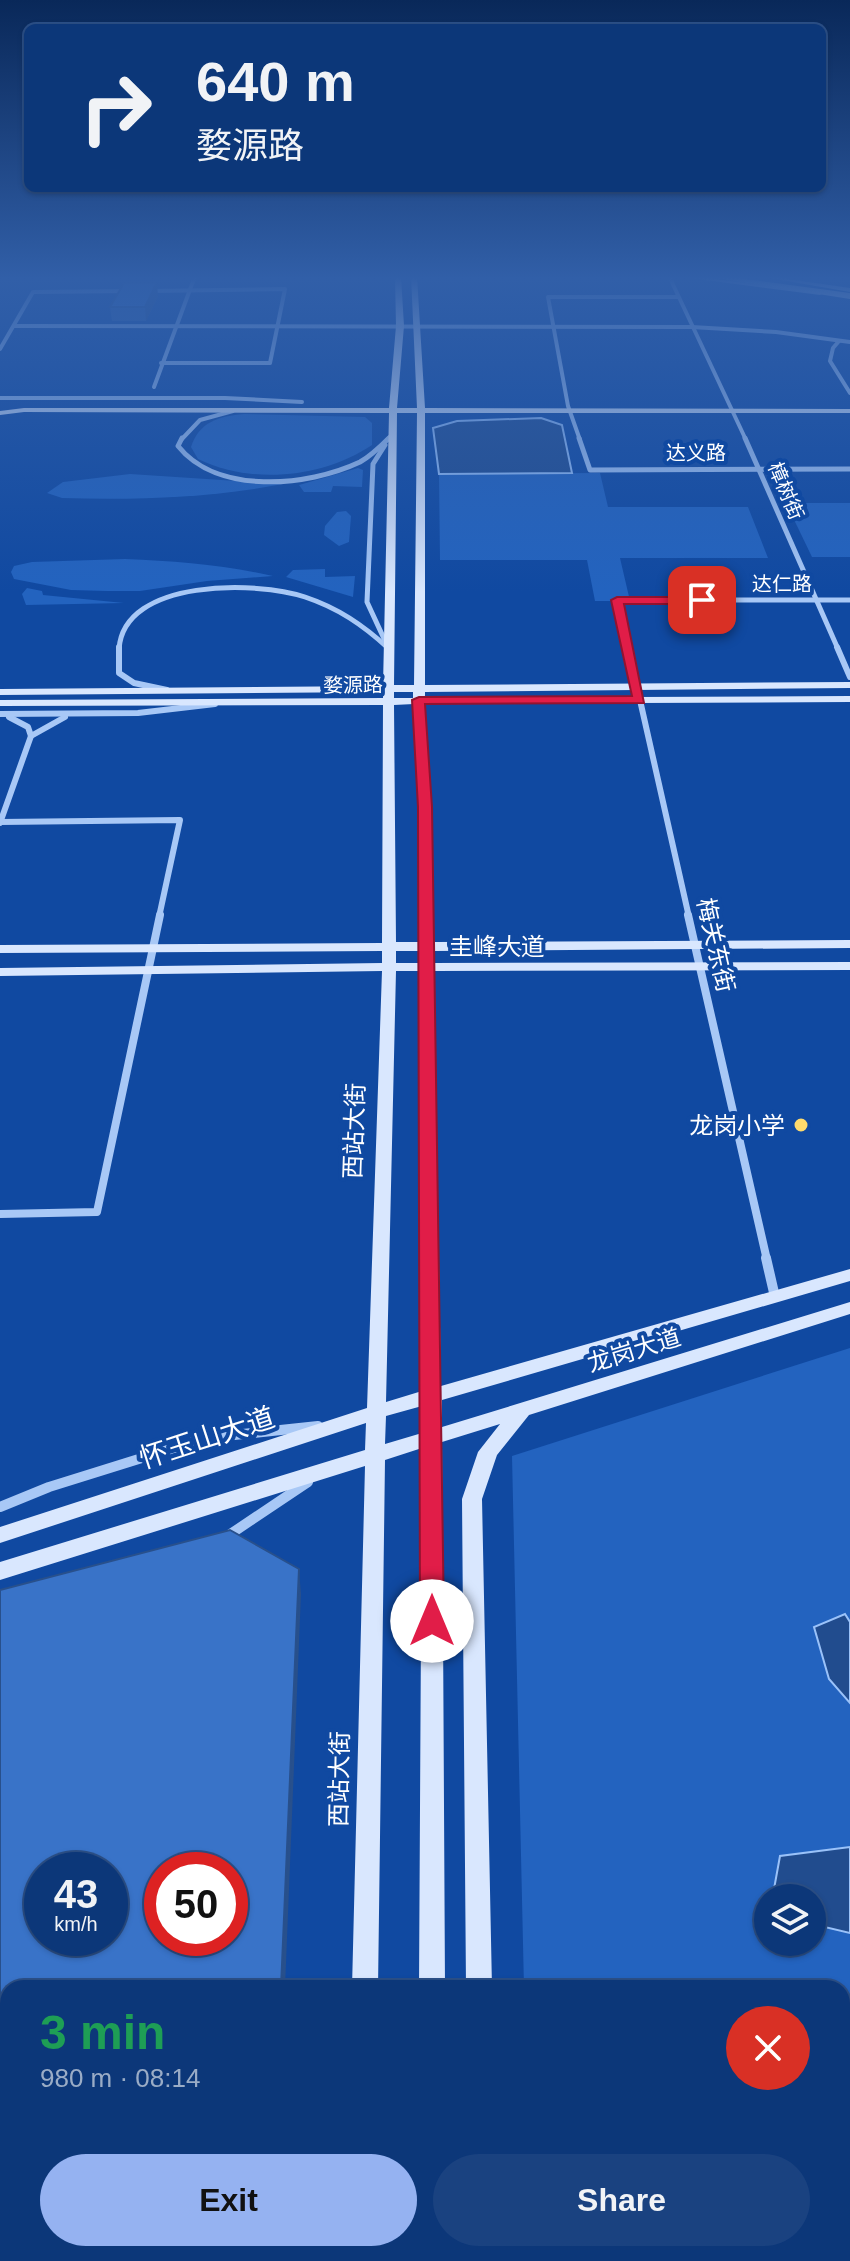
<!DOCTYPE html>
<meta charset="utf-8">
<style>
body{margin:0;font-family:Arial,"Noto Sans SC",sans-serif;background:#1a4280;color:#f1f3f6;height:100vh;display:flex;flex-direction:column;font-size:30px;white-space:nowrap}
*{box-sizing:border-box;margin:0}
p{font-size:26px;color:#9aacc6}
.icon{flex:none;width:44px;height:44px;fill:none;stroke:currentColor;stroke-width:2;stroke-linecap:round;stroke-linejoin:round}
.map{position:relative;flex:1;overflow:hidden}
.drawer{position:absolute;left:0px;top:1980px;width:850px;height:282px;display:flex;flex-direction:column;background:#0c3779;border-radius:24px 24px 0 0;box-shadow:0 2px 6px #0004,0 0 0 2px #2c518a}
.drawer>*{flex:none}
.top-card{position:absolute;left:24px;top:24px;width:802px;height:168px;border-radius:12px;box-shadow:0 2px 6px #0004,0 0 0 2px #2c518a;background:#0c3779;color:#f1f3f6;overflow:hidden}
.fabs{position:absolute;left:754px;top:1884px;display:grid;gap:16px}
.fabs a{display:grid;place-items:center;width:72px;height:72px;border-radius:50%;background:#0c3779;box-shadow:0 2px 6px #0004,0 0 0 2px #2c518a;font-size:40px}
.speed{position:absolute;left:24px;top:1852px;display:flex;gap:16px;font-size:40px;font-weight:700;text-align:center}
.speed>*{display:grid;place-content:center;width:104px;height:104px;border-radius:50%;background:#0c3779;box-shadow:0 2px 6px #0004,0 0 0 2px #2c518a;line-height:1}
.speed small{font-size:20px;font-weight:400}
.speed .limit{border:12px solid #d22;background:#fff;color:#111}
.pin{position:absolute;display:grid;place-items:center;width:68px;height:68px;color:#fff;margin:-34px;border-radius:16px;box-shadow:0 4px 12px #0006}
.me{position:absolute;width:88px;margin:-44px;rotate:0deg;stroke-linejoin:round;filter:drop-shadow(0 0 6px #0008)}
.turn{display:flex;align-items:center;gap:28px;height:168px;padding:0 40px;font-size:36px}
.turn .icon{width:104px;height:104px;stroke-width:2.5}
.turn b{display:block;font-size:56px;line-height:68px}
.round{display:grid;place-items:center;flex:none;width:84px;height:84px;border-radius:42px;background:#1a4280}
.headline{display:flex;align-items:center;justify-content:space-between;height:136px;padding:0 40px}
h1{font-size:48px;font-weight:700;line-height:60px;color:#1e9e55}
.button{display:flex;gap:16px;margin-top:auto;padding:16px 40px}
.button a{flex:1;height:92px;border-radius:48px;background:#95b2f1;color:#111;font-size:32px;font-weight:700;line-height:92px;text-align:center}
.button a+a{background:#1a4280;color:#f1f3f6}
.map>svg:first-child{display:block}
</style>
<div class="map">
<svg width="850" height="2261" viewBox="0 0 850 2261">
<rect width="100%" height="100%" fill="#1049a1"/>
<!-- green -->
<g fill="#2363bf" fill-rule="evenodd">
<path d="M244 414 365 417 372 423V445C323 478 251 485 198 459L191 447C199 422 219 416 244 414Z"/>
<path d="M358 468 363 470 362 487 333 486 331 492H304L299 485Z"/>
<path d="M600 473 608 507H748L768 558H620L630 601H595L587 560H440L439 474Z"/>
<path d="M130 474 283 484C210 498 137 500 62 498L47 493 63 482Z"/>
<path d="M786 503H850V557H812Z"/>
<path d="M346 511 351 516 349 542 339 546 324 535 325 526 337 512Z"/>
<path d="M125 559C176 561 224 565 273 576L207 581 140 591H107L71 590 14 579 11 572 14 566 32 562Z"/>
<path d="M325 569V577L355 576 353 597 286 577 293 570Z"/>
<path d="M27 588 42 591 43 595 124 603 26 605 22 594Z"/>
<path d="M850 1348V2261H530V2254H842V1988H524L512 1456ZM768 1898H812V1942H768Z"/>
</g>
<!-- water -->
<g fill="#214c8e" stroke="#9ac2f9" stroke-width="2">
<path d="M541 418 562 425 572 473 439 474 433 428 457 421Z"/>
<path d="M845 1614 850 1622V1703L829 1679 814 1627Z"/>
<path d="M850 1847V1933L812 1924V1898H782L774 1889 780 1856Z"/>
</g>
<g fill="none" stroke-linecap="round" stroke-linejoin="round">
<!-- street-far4 -->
<g stroke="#a8c8f6" stroke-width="4">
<path d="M669 276 746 440"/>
<path d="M147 291 285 289 270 363H161"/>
<path d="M14 326 692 327 776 332 850 342"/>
<path d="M839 341 833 348 830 361 850 393"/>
<path d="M0 349 33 292 129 291"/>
<path d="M154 387 195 276"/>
<path d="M0 398H225L302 402"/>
<path d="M181 440 200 420 233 411"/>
<path d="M387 440 391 436"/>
<path d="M580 440 568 406 548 297H678"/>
</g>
<!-- street-far3 -->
<g stroke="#a8c8f6" stroke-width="5">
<path d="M182 438 178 446C217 495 307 487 360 462 371 456 380 447 389 438"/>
<path d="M579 438 590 470 850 469"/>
<path d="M745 438 838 649"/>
<path d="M385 445 373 464 367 602 386 643"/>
<path d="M119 649C124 578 258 581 305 597 338 608 363 625 388 648"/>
<path d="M628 649 617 600H850"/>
</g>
<!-- street-far2 -->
<g stroke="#a8c8f6" stroke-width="6">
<path d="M119 647V673L134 683 167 690"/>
<path d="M628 647 689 917"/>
<path d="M837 647 850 677"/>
<path d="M0 714 138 713 215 704"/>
<path d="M9 717 28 727 31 736 65 717"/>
<path d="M0 822 180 820 159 917"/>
<path d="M0 823 31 736"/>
</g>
<!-- street-far1 -->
<g stroke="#a8c8f6" stroke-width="8">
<path d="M688 915 767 1260"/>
<path d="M0 1214 97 1212 160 915"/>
</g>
<!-- street -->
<g stroke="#a8c8f6" stroke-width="10">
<path d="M766 1258 775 1297"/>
<path d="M0 1507 49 1487 206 1438 318 1426"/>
<path d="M226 1537 308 1482"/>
</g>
<!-- secondary -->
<g fill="#d9e7fe" fill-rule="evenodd">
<path d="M395 276H401L404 326 397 408H417L411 276H417L425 408 850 409V413H425V685L850 682V688L425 692V698L850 696V702L425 704 431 807 434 942 850 940V948L434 951V963L850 962V970L434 971 441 1386 850 1269V1281L442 1400V1427L850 1302V1314L529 1415 497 1455 482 1499 492 1988H466L462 1499 478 1452 500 1424 442 1442 445 1988H419L422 1448 385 1460 378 1988H352L365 1466 0 1580V1562L365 1450 366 1423 0 1543V1527L367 1408 382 971 0 976V968L382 963V951L0 953V945L382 943 383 705 0 706V700L383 698V692L0 695V689L383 686 389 413 24 412 0 415V411L24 408H389L396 326ZM397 413H417L414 685H394ZM394 692H413V698H394ZM414 704 419 807 420 942H396L394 705ZM396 951H420V963H396ZM396 971H420L422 1391 386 1402ZM422 1406V1433L385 1444 386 1416Z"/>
<path d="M675 276H693L823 293 820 295Z"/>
<path d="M767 276 850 288V292L770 278Z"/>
<rect x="346" y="2254" width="28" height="7"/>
<rect x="418" y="2254" width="28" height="7"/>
<rect x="469" y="2254" width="28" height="7"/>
</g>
<!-- primary -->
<path fill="#f7faff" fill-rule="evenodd" d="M702 276H722L850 293V299Z"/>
</g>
<!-- wall -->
<path fill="#3163ac" d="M158 296 146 321H112L110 307Z"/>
<!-- shaded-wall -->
<g fill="#28508c">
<path d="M157 282 158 296 146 321 145 307Z"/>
<path d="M299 1569 301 1594 285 1988H281Z"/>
<path d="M270 2254H274L273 2261H270Z"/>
</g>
<!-- building -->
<g fill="#3973c8" stroke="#28508c" stroke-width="2" fill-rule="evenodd">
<path d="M157 282 145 307H110L124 283Z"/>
<path d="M230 1530 299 1569 281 1988H8V2254H270V2261H0V1590ZM42 1870H110V1938H42ZM162 1870H230V1938H162Z"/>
</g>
<!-- sky -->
<linearGradient id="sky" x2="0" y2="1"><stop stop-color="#092859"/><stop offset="0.47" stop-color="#315fa8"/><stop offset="1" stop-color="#315fa8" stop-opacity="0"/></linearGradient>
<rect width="850" height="592" fill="url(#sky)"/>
<!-- route -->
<path fill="#e11d48" stroke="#92132f" stroke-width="2" d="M617 597H702L708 600 702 604H624L644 703 425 704 432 807 444 1621 441 1629 432 1632 423 1629 420 1621 418 807 412 700 419 697 632 696 611 600Z"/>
<!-- markers -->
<circle fill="#ffdb6d" stroke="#1049a1" stroke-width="3" cx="801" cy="1125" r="8"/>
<g text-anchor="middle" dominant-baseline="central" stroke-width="8" stroke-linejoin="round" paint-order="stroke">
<!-- far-street labels -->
<g font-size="20" fill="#fff" stroke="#1049a1">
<text x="696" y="453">达义路</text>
<text transform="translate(786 491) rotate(67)">樟树街</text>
<text x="782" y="584">达仁路</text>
<text transform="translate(353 685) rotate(-1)">婺源路</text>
</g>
<!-- street labels -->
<g font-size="24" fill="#fff" stroke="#1049a1">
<text transform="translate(716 945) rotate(77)">梅关东街</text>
<text x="497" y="946">圭峰大道</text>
<text transform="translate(354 1131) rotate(-88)">西站大街</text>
<text transform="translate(634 1350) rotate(-17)">龙岗大道</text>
<text transform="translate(339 1779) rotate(-89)">西站大街</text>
</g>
<!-- poi labels -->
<g font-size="24" fill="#fff" stroke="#1049a1" text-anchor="end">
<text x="785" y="1125">龙岗小学</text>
</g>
<!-- near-street labels -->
<g font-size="28" fill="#fff" stroke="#1049a1">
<text transform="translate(207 1438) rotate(-18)">怀玉山大道</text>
</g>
</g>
</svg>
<div class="fabs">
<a><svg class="icon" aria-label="layers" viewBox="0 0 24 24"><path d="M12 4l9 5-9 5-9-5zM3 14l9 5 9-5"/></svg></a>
</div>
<div class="speed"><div>43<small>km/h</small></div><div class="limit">50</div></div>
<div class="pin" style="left:702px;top:600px;background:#d93025"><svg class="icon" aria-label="arrive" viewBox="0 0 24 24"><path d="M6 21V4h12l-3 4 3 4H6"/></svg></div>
<svg class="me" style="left:432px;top:1621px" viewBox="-20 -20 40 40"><circle r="19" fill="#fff"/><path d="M0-13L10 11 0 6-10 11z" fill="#e11d48"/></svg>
<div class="top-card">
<div class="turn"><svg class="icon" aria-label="right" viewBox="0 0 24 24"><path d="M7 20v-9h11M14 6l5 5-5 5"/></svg><div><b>640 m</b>婺源路</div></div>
</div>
<section class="drawer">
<div class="headline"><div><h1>3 min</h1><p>980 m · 08:14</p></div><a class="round" style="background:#d93025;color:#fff"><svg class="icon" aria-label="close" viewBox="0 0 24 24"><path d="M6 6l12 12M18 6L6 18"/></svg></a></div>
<div class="button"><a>Exit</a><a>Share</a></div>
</section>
</div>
